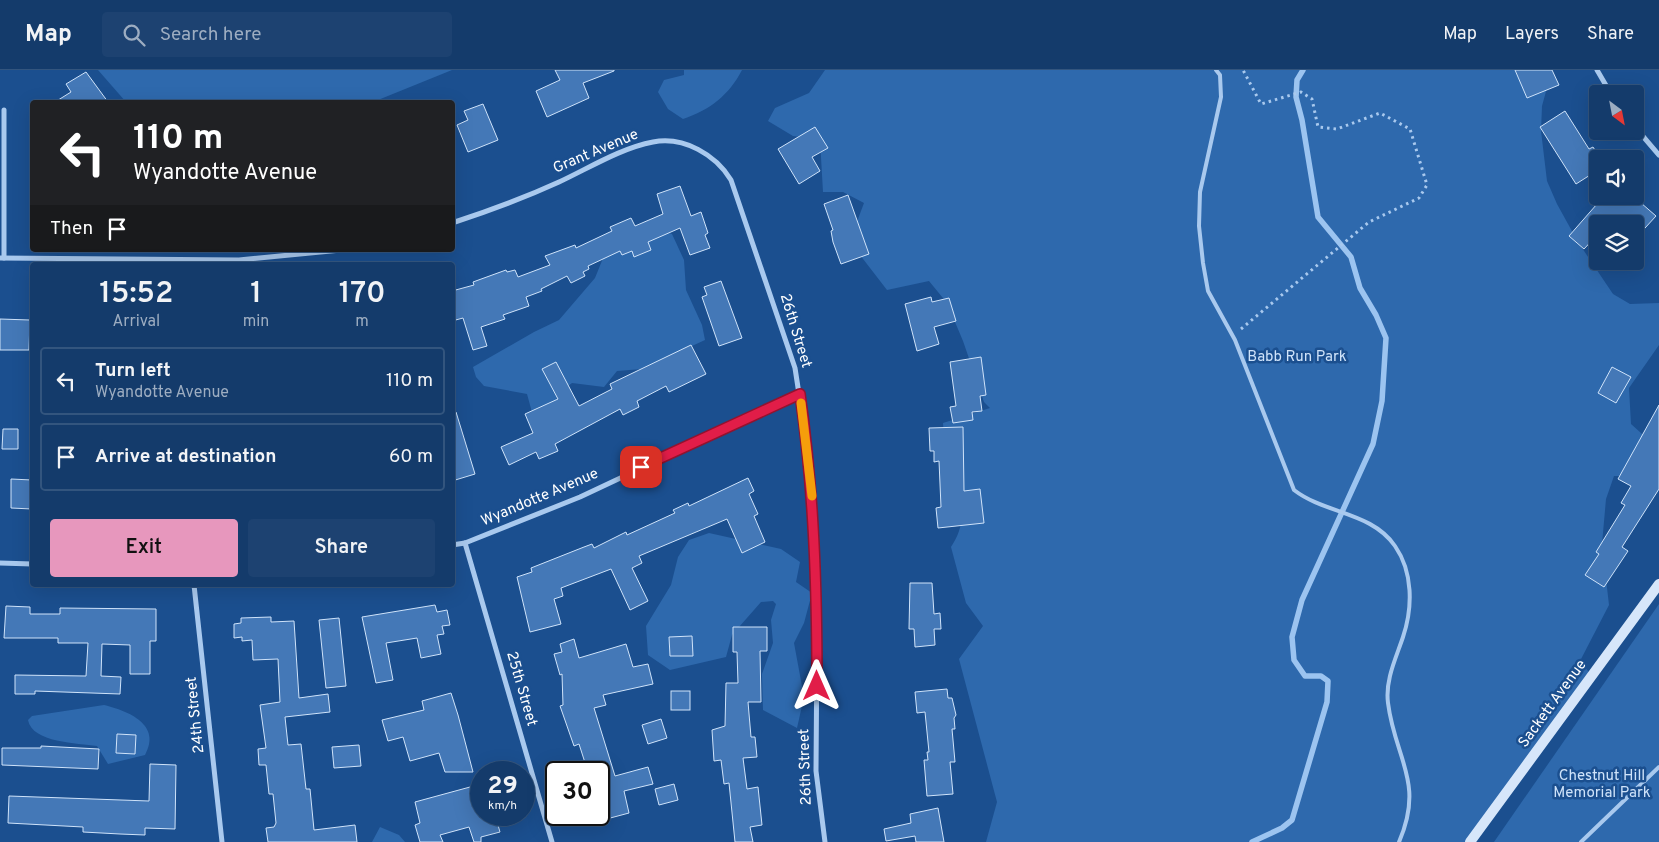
<!DOCTYPE html>
<style>
body{margin:0;font-family:Overpass,sans-serif;background:#1d4271;color:#f1f3f6;height:100vh;display:flex;flex-direction:column;font-size:19px;white-space:nowrap}
*{box-sizing:border-box;margin:0}
p{font-size:16px;color:#9dadc1}
.icon{flex:none;width:28px;height:28px;fill:none;stroke:currentColor;stroke-width:2;stroke-linecap:round;stroke-linejoin:round}
.map{position:relative;flex:1;overflow:hidden}
.sheet{position:absolute;left:30px;top:192px;width:425px;height:325px;display:flex;flex-direction:column;background:#143b6b;border-radius:5px;box-shadow:0 5px 20px #0002,0 0 0 1px #33557e}
.sheet>*{flex:none}
.hud{position:absolute;left:30px;top:30px;width:425px;height:152px;border-radius:5px;box-shadow:0 5px 20px #0002,0 0 0 1px #33557e;background:#202124;color:#fff;overflow:hidden}
.needle{width:32px;rotate:148deg}
.controls{position:absolute;left:1589px;top:15px;display:grid;gap:10px}
.controls a{display:grid;place-items:center;width:55px;height:55px;border-radius:5px;background:#143b6b;box-shadow:0 5px 20px #0002,0 0 0 1px #33557e;font-size:25px}
.speed{position:absolute;left:470px;top:691px;display:flex;gap:10px;font-size:25px;font-weight:700;text-align:center}
.speed>*{display:grid;place-content:center;width:65px;height:65px;border-radius:50%;background:#143b6b;box-shadow:0 5px 20px #0002,0 0 0 1px #33557e;line-height:1}
.speed small{font-size:12px;font-weight:400}
.speed .limit{border:2px solid #111;border-radius:8px;background:#fff;color:#111}
.pin{position:absolute;display:grid;place-items:center;width:42px;height:42px;color:#fff;margin:-21px;border-radius:10px;box-shadow:0 2px 8px #0006}
.me{position:absolute;width:55px;margin:-28px;rotate:0deg;stroke-linejoin:round;filter:drop-shadow(0 0 4px #0008)}
.turn{display:flex;align-items:center;gap:18px;height:105px;padding:0 20px;font-size:22px}
.turn .icon{width:65px;height:65px;stroke-width:2.5}
.turn b{display:block;font-size:35px;line-height:42px}
.then{display:flex;align-items:center;height:48px;padding:0 20px;background:#0003;gap:10px;font-size:19px}
.eta{display:flex;justify-content:space-evenly;align-items:center;height:85px;text-align:center}
.eta b{font-size:30px;font-weight:600;line-height:35px}
.primary-button{display:flex;gap:10px;margin-top:auto;padding:10px 20px}
.primary-button a{flex:1;height:58px;border-radius:5px;background:#e797bd;color:#111;font-size:20px;font-weight:600;line-height:58px;text-align:center}
.primary-button a+a{background:#1d4271;color:#f1f3f6}
ul{padding:0;list-style:none}
li{display:flex;align-items:center;gap:15px;height:68px;margin:0 10px 8px;padding:0 10px;border:2px solid #33557e;border-radius:5px}
li div{flex:1}
li b{display:block;font-size:19px}
li em{font-style:normal}
header{display:flex;align-items:center;gap:30px;box-sizing:border-box;height:70px;padding:0 25px;background:#143b6b;border-bottom:1px solid #33557e}
header strong{font-size:24px}
nav{display:flex;gap:28px;margin-inline-start:auto;font-size:18px}
.search{width:350px;height:45px;background:#1d4271;display:flex;align-items:center;gap:12px;box-sizing:border-box;padding:0 18px;border-radius:5px;color:#9dadc1;font-size:19px}
.map>svg:first-child{display:block}
</style>
<header>
<strong>Map</strong>
<div class="search"><svg class="icon" aria-label="search" viewBox="0 0 24 24"><circle cx="10" cy="10" r="6"/><path d="M15 15l6 6"/></svg>Search here</div>
<nav><a>Map</a><a>Layers</a><a>Share</a></nav>
</header>
<div class="map">
<svg width="1659" height="772" viewBox="0 0 1659 772">
<rect width="100%" height="100%" fill="#1b4f8f"/>
<!-- green -->
<g fill="#2e69ad">
<path d="M98 0H452L373 32H126Z"/>
<path d="M684 0H742C729 25 710 40 683 49L668 39 658 22 664 10 684 5Z"/>
<path d="M825 0H1538L1548 14 1542 36 1541 61 1547 111 1557 134 1578 172 1613 224 1630 234 1659 233V275L1629 318 1631 354 1651 372 1659 407 1614 406 1606 429 1602 474 1609 535 1580 591 1592 606 1470 772H986L997 732 959 589 983 556 966 533 951 477C975 441 950 424 945 388 944 377 944 364 943 353L990 338 984 332 963 271 947 233 929 211 887 220 860 185 855 157 864 133 843 122H823L820 70 793 66 768 51 775 38 809 23Z"/>
<path d="M635 156H646L672 164 684 190 686 220 702 255 705 270 642 299 617 301 604 317 572 313 559 323 551 342 533 346 527 324 484 316 476 307 473 297 534 262 559 250 595 208 610 171Z"/>
<path d="M709 463 781 479 800 492 796 512 812 523 804 553 794 573 804 627 797 658 763 640 762 604 773 573 771 550 776 534 773 531 761 532 732 565 726 587 670 600 648 585 646 556 671 515 678 487 689 470Z"/>
<path d="M1659 534V772H1494Z"/>
<path d="M104 635C129 641 162 655 145 685L108 694 97 676C78 673 32 673 28 650L32 646Z"/>
<path d="M380 757 399 765 405 772H372Z"/>
</g>
<g fill="none" stroke-linecap="round" stroke-linejoin="round">
<!-- stream -->
<path stroke="#9cc4f0" stroke-width="5.5" d="M1252 772 1282 758 1292 750 1327 632 1328 611 1321 606H1305L1294 590 1292 567 1302 530 1373 374 1382 331 1386 268 1376 245 1360 218 1351 187 1318 147 1302 50 1296 27 1297 10 1303 0"/>
</g>
<!-- building -->
<g fill="#4478b7" stroke="#cfe3fa">
<path d="M555 0H614V1L583 13 589 28 547 47 536 21 560 10Z"/>
<path d="M1515 0H1552L1559 15 1527 28Z"/>
<path d="M86 2 108 32H55L71 22 66 14Z"/>
<path d="M483 34 498 70 468 82 457 55 468 50 464 41Z"/>
<path d="M1565 41 1589 79 1593 77 1598 85V100L1576 114 1540 57Z"/>
<path d="M815 57 828 78 812 87 820 101 799 114 778 79Z"/>
<path d="M680 116 691 146 701 142 708 163 705 165 710 178 690 185 680 158 648 172 651 180 634 187 632 181 622 185 620 181 588 196 589 199 583 202 585 206 571 213 567 206 541 219 542 221 526 227 529 236 503 245 505 249 481 257 487 276 473 280 463 248 452 251V221L474 215 473 212 506 200 507 202 515 200 518 207 550 195 545 186 575 175 576 178 612 161 610 157 631 148 635 156 663 144 657 124Z"/>
<path d="M848 125 869 184 841 194 833 172 831 161 833 160 824 134Z"/>
<path d="M1604 126H1633L1656 146 1635 169V154H1598V164L1584 179 1569 166Z"/>
<path d="M721 211 742 268 719 276 702 227 707 225 704 217Z"/>
<path d="M931 227 932 232 949 228 956 251 934 257 939 274 917 281 905 234Z"/>
<path d="M0 249 30 250 29 280H0Z"/>
<path d="M691 275 706 304 669 322 666 316 637 331 639 337 623 345 620 339 555 374 558 381 539 389 536 382 509 395 501 377 533 363 525 344 558 329 542 299 556 292 579 336 612 319 610 314Z"/>
<path d="M981 287 986 325 980 326 982 341 972 342 973 350 953 353 950 337 956 336 950 292Z"/>
<path d="M1612 297 1631 307 1616 333 1598 323Z"/>
<path d="M1659 335V419L1622 477 1628 481 1604 517 1585 505 1599 484 1596 482 1625 435 1621 433 1631 416 1618 409Z"/>
<path d="M452 342H456L475 404 452 411Z"/>
<path d="M963 357 964 421 980 419 984 453 938 458 936 438 941 437 939 391 934 392V381H930L929 358Z"/>
<path d="M3 359H18V379H2Z"/>
<path d="M748 408 754 421 749 424 758 444 754 446 765 472 742 483 727 449 639 486 642 493 632 498 648 531 630 540 611 499 561 518 563 526 554 529 561 554 530 562 517 507 532 502 531 498 584 477 592 474 594 478 626 462 627 465 675 443 673 440 688 433 689 436Z"/>
<path d="M11 409 32 410V439L11 438Z"/>
<path d="M910 513H932L934 544 940 543 941 559H934L935 575 915 577 914 559H909Z"/>
<path d="M435 535 437 542 447 540 450 555 442 556 444 564 437 565 441 584 421 588 417 568 386 573 393 610 376 613 362 547Z"/>
<path d="M6 536 30 537V544H60V538L156 539V571H150V604H130V575L102 574 101 606 121 607 120 624 35 621V624H15V605L86 606 88 573H58V568H4Z"/>
<path d="M271 547V552L294 551 299 628 328 624 330 642 285 647 288 675 301 674 306 719H310L314 760 355 755 357 772H268L266 758 274 757 276 753 273 724H269L266 695H259L258 679 266 678 260 635 280 632 278 589 253 590 252 570 242 571V567L234 568V554L241 553V548Z"/>
<path d="M339 548 346 616 326 618 319 550Z"/>
<path d="M733 557H767V581H760L761 632H748L751 667H755L757 687 743 688 747 719 758 717 762 755 750 757 753 772H735L729 713 724 714 721 690 714 691 712 660 725 656 726 613H738L737 582H733Z"/>
<path d="M692 566 693 586H670L669 567Z"/>
<path d="M574 569 579 588 626 574 633 597 648 594 653 614 603 625 606 635 594 638 615 706 648 697 653 714 624 721 629 743 599 751V702H588L579 674 574 676 560 636 563 635 562 604 560 605 554 584 562 582 560 574Z"/>
<path d="M947 619 948 628H952L956 645 954 648 955 659H952L955 692H950L953 724 927 726 924 690H928L927 682H929L925 642 917 643 915 622Z"/>
<rect x="671" y="621" width="19" height="19"/>
<path d="M451 623 458 645 473 702H445L439 683 410 691 403 667 388 671 382 650 424 640 422 631Z"/>
<path d="M661 649 667 668 648 674 642 655Z"/>
<path d="M117 664 136 665 135 684 116 683Z"/>
<path d="M359 675 361 696 334 698 332 677Z"/>
<path d="M41 676 99 679 98 699 2 695V678H41Z"/>
<path d="M150 694 176 695 175 759 145 758V765L120 764 83 762V757L8 753 9 726 149 731Z"/>
<path d="M481 714V745H495L500 762 481 767V772H474L469 757 440 765 443 772H420L415 755 420 753 415 732Z"/>
<path d="M674 714 678 730 659 735 655 719Z"/>
<path d="M938 738 944 772H916L915 766 886 771 884 759 911 753 910 744Z"/>
</g>
<g fill="none" stroke-linecap="round" stroke-linejoin="round">
<!-- path -->
<path stroke="#a9c9ee" stroke-width="3" stroke-dasharray="2.5 4" stroke-linecap="butt" d="M1241 259 1369 152 1419 128 1427 115 1410 59 1380 43 1337 59 1318 57 1312 29 1301 22 1261 34 1243 0"/>
<!-- lane -->
<g stroke="#a9c9ee" stroke-width="4">
<path d="M1216 0 1220 5 1221 27 1200 122 1199 156 1203 193 1208 221 1235 270 1294 420C1325 444 1372 442 1395 476 1413 502 1413 537 1403 567 1396 588 1385 610 1388 633 1395 689 1425 712 1399 772"/>
<path d="M1581 772 1659 697"/>
</g>
<!-- street -->
<g stroke="#a9c9ee" stroke-width="5">
<path d="M1597 0 1611 24"/>
<path d="M1635 57 1659 85"/>
<path d="M452 153C489 141 524 128 559 112 589 98 621 78 653 72 684 66 716 85 731 110L795 298 809 389 817 568 816 701 825 772"/>
<path d="M0 188 239 190 341 180"/>
<path d="M4 188V40"/>
<path d="M465 473 552 772"/>
<path d="M452 475 465 473 580 427 799 324"/>
<path d="M0 493 32 494"/>
<path d="M194 515 222 772"/>
</g>
<!-- secondary -->
<path stroke="#d6e6fa" stroke-width="10" d="M1470 772 1659 514"/>
</g>
<g fill="none" stroke-linecap="round" stroke-linejoin="round">
<defs>
<path id="route" d="M641 397 800 324C814 421 817 518 817 616"/>
</defs>
<!-- route casing -->
<use href="#route" stroke="#92132f" stroke-width="12"/>
<!-- route -->
<use href="#route" stroke="#e11d48" stroke-width="9"/>
<!-- slow -->
<path stroke="#f59e0b" stroke-width="9" d="M801 333 812 426"/>
</g>
<g text-anchor="middle" dominant-baseline="central" stroke-width="5" stroke-linejoin="round" paint-order="stroke">
<!-- street labels -->
<g font-size="15" fill="#fff" stroke="#1b4f8f">
<text transform="translate(596 82) rotate(-23)">Grant Avenue</text>
<text transform="translate(795 261) rotate(73)">26th Street</text>
<text transform="translate(540 428) rotate(-23)">Wyandotte Avenue</text>
<text transform="translate(521 619) rotate(74)">25th Street</text>
<text transform="translate(1553 634) rotate(-54)">Sackett Avenue</text>
<text transform="translate(196 645) rotate(-96)">24th Street</text>
<text transform="translate(806 697) rotate(-92)">26th Street</text>
</g>
<!-- park labels -->
<g font-size="15" fill="#cfe3fa" stroke="#1b4f8f">
<text x="1297" y="287">Babb Run Park</text>
<text x="1602" y="706">Chestnut Hill<tspan x="1602" dy="17">Memorial Park</tspan></text>
</g>
</g>
</svg>
<div class="controls">
<a><svg class="needle" viewBox="-14 -14 28 28"><path d="M0-13l5 13h-10z" fill="#e53935"/><path d="M0 13l5-13h-10z" fill="#9dadc1"/></svg></a>
<a><svg class="icon" aria-label="sound" viewBox="0 0 24 24"><path d="M4 9h4l5-4v14l-5-4H4zM17 9q2 3 0 6"/></svg></a>
<a><svg class="icon" aria-label="layers" viewBox="0 0 24 24"><path d="M12 4l9 5-9 5-9-5zM3 14l9 5 9-5"/></svg></a>
</div>
<div class="speed"><div>29<small>km/h</small></div><div class="limit">30</div></div>
<div class="pin" style="left:641px;top:397px;background:#d93025"><svg class="icon" aria-label="arrive" viewBox="0 0 24 24"><path d="M6 21V4h12l-3 4 3 4H6"/></svg></div>
<svg class="me" style="left:817px;top:616px" viewBox="-20 -20 40 40"><path d="M0-17L14 15 0 8-14 15z" fill="#e11d48" stroke="#fff" stroke-width="4"/></svg>
<div class="hud">
<div class="turn"><svg class="icon" aria-label="left" viewBox="0 0 24 24"><path d="M17 20v-9H6M10 6l-5 5 5 5"/></svg><div><b>110 m</b>Wyandotte Avenue</div></div>
<div class="then">Then<svg class="icon" aria-label="arrive" viewBox="0 0 24 24"><path d="M6 21V4h12l-3 4 3 4H6"/></svg></div>
</div>
<section class="sheet">
<div class="eta">
<div><b>15:52</b><p>Arrival</p></div>
<div><b>1</b><p>min</p></div>
<div><b>170</b><p>m</p></div>
</div>
<ul>
<li><svg class="icon" aria-label="left" viewBox="0 0 24 24"><path d="M17 20v-9H6M10 6l-5 5 5 5"/></svg><div><b>Turn left</b><p>Wyandotte Avenue</p></div><em>110 m</em></li>
<li><svg class="icon" aria-label="arrive" viewBox="0 0 24 24"><path d="M6 21V4h12l-3 4 3 4H6"/></svg><div><b>Arrive at destination</b></div><em>60 m</em></li>
</ul>
<div class="primary-button"><a>Exit</a><a>Share</a></div>
</section>
</div>
